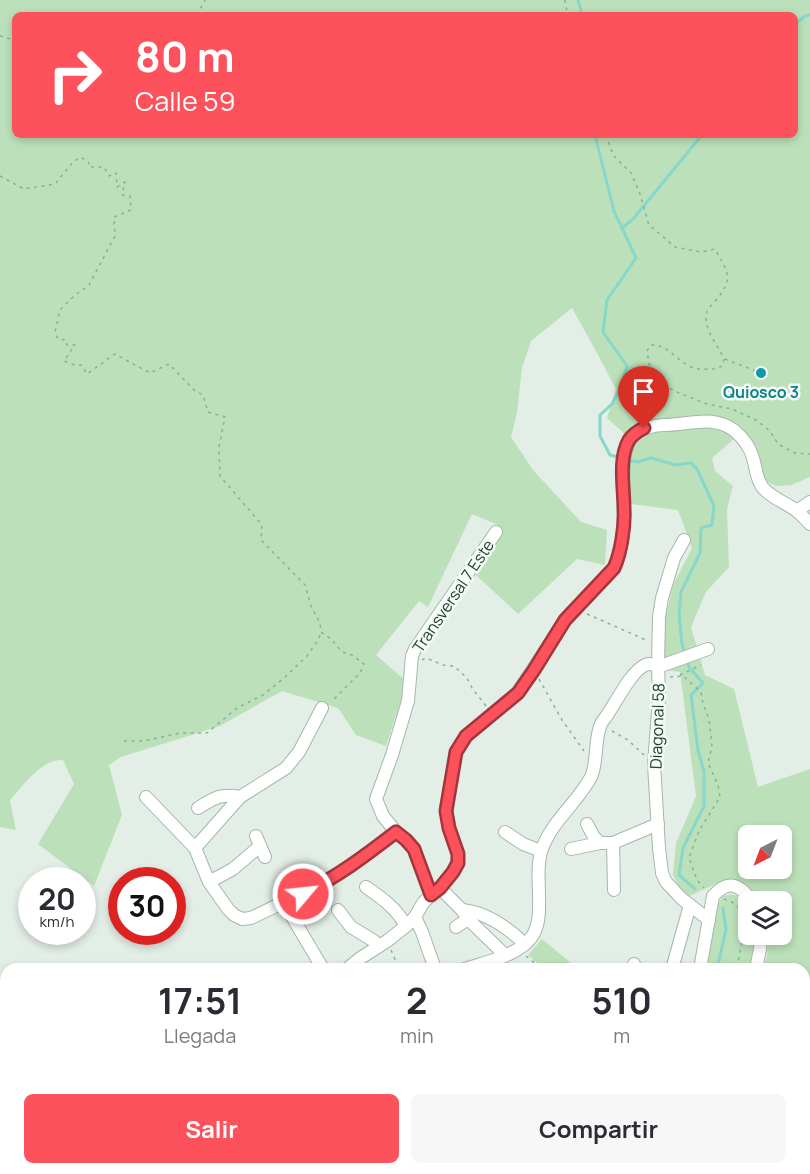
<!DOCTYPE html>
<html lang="es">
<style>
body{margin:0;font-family:Manrope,sans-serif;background:#f7f7f7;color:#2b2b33;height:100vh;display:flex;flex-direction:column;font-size:22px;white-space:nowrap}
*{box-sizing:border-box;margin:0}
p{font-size:20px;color:#7c7c81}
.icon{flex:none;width:33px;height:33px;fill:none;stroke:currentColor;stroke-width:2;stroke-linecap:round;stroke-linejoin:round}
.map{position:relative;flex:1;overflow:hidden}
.side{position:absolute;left:0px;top:963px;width:810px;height:212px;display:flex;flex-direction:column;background:#fff;border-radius:18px 18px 0 0;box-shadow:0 3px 9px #0003}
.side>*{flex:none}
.banner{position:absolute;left:12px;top:12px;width:786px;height:126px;border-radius:9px;box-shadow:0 3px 9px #0003;background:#fd525c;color:#fff;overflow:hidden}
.needle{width:39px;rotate:222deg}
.controls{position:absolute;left:738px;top:825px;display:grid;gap:12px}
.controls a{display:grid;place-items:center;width:54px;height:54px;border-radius:9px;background:#fff;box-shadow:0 3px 9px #0003;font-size:30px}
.speed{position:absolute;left:18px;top:867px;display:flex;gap:12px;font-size:30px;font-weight:700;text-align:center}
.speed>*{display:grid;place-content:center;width:78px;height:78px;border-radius:50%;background:#fff;box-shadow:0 3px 9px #0003;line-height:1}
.speed small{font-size:15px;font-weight:400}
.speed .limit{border:9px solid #d22;background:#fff;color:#111}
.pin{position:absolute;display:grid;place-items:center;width:51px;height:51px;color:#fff;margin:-62px -26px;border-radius:50% 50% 50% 0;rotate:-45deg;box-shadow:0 0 6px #0007}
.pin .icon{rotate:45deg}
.me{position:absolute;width:66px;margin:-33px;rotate:62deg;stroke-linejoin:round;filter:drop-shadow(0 0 4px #0008)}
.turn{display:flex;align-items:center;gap:21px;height:126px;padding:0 24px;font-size:27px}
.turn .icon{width:78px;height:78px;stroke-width:2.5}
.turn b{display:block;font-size:42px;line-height:51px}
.eta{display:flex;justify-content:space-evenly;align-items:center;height:102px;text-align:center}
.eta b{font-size:36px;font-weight:700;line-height:42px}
.primary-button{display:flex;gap:12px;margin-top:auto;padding:12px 24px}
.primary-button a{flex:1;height:69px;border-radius:9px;background:#fd525c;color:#fff;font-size:24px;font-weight:700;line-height:69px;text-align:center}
.primary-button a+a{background:#f7f7f7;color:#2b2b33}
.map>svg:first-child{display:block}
</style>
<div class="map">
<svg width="810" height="1174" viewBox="0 0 810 1174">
<rect width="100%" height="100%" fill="#e3eee6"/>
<!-- built -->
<path fill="#d1ded4" d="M281 1169H476L471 1174H283Z"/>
<!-- green -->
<g fill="#bce1ba" fill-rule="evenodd">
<path d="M0 0H810V477L791 485 776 486 765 481 734 439 712 458 715 471 733 486 727 509 729 567 706 592 691 627 705 675 734 689 758 787 810 769V1174H677L678 1168H804V969H763L767 956 768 935 782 934V902L760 901 756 895 735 881 720 882 689 896 679 886 673 876 676 843 696 796 680 672 666 670 662 633 673 585 692 548 678 510 631 504 620 464 626 435 607 418 616 389 597 353 572 308 531 341 522 368 517 413 511 437 533 470 581 522 607 530 605 565 577 559 518 614 466 566 498 525 472 514 428 607 419 601 376 655 407 682 386 746 356 735 338 708 282 691 220 726 121 757 109 765 122 815 94 886 38 844 74 784 63 760C42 758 23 786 10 800L16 830 0 827ZM15 15H795V135H15ZM748 836H782V868H748Z"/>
<path d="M732 894 739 897 748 904V934L754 935V946L750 969H705L717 905 723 896Z"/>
<path d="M542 939 572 964 568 969H544L528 955Z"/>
<path d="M476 1169H578L571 1174H525L507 1172 500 1174H472Z"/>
<path d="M624 1169V1168L666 1169 665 1174H623Z"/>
</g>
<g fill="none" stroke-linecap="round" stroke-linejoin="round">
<!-- stream -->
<g stroke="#87d7cb" stroke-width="3">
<path d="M578 0 582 15"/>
<path d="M795 24 805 16 810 15"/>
<path d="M595 135 614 211 636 258 607 300 603 332 627 366 621 386 612 404 600 415V436L610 455 622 458"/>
<path d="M622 228 633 219 702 135"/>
<path d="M628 460 638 462 651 458 676 465 691 463 697 469 714 506 712 525 701 528 700 553 681 592 679 615 682 644 685 654"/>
<path d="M687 661 689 667 703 683 691 695 698 750 704 772V806L683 848 679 875 695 889"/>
<path d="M717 969 726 929 723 908"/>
<path d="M644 1174 645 1168"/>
</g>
<defs>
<g id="minor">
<path d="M797 511 810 502"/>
<path d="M684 540 674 558 662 598 659 617 658 664 659 698 654 764 659 848 662 873 666 882 682 899 709 920"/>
<path d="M146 797 195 848 209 882 228 909 234 915 242 919 251 918 322 884 350 867 396 832"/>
<path d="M198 808C214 798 221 793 240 797"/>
<path d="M587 824 594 837 600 843"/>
<path d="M505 832 523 844 541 851"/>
<path d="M256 836 265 857"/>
<path d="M613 843 614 890"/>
<path d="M195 848 240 797 286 768 299 752 322 708"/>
<path d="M571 849 600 843H613L658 824"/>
<path d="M209 882 233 869 260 846"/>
<path d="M366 887C382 898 397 909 406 926"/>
<path d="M440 888 462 910 468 919 505 955"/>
<path d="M431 895 414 849 407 840 396 832 383 816 376 799 392 755 408 701 412 656 415 649 496 532"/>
<path d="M284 903 323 969"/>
<path d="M338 910 351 927 374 941 379 946"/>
<path d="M462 910C487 912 508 928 525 944"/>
<path d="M415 917 422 932 435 969"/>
<path d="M456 927 468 919"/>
<path d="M634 964V969"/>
<path d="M347 969 359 959 387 941 406 926 415 917 423 903 431 895 440 888 453 871 457 863 458 854 449 828 446 811 456 752 466 736 518 692 565 620 614 568C621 553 625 526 624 510 624 489 621 470 626 450 630 431 646 426 664 425 689 425 714 414 735 431 743 438 750 447 753 458 756 468 756 479 763 488 772 498 786 503 797 511 802 515 806 520 810 524"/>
<path d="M465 969C486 962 521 955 533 935 546 914 533 873 542 849 552 821 577 803 591 777 598 762 594 739 601 724 603 720 607 716 609 712 618 699 631 672 645 665 649 663 653 664 658 667L708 649"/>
<path d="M672 969 690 905"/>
<path d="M700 969 713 896C729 878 740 885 753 902"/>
<path d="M756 969 760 949 761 934"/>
<path d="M0 1030 6 1029"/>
<path d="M5 1138 6 1135"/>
<path d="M157 1168 167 1174"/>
<path d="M336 1168 337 1174"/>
<path d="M50 1174 51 1168"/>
<path d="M142 1174V1168"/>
<path d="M616 1174V1168"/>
<path d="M672 1174 673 1168"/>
</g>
<path id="major" d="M581 1174 587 1168"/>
</defs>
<!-- minor casing -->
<use href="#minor" stroke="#a5b7ab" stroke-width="14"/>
<!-- major casing -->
<use href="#major" stroke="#c1cac5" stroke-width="17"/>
<!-- path -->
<g stroke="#81b494" stroke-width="1.5" stroke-dasharray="3 4.5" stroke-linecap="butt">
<path d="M565 0V5L569 15"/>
<path d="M197 15 205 0"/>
<path d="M0 36 14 40 15 39"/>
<path d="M606 135 613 155 631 173 640 194 649 225 675 247 701 252 715 249C727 271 735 278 716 300 712 305 707 308 706 315 705 332 718 345 724 359L722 366C717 369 713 369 708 369 681 373 672 343 651 345L647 351 649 364 665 383 653 392 643 395 638 402V420"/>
<path d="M0 176 24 189 55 184 73 162 81 157 89 163V167H104L109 176 116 173 117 187 125 182 122 195 130 196 131 210 114 217 115 236 89 285 74 296 60 310 55 332 58 339 66 340 67 345H75L64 361 75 365H81L87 374 115 354 150 373 169 364 194 390 203 395 208 412 225 417 219 447 220 476 262 525 261 540 305 585 311 606 320 623 321 632 331 639 342 652 352 655 364 664 360 673 331 702"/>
<path d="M725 359 761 373"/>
<path d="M665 383 669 388 679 393 707 404 732 409 756 420 770 431 778 444 795 453 810 454"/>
<path d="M587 614 646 640"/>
<path d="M422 660 426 658 443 665 454 666 467 678 472 688 486 706"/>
<path d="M680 675 701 665"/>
<path d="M670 677 683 676 701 692 703 704 709 719 711 735 712 747 708 763 718 785 720 797 699 831 689 858 697 880 704 888"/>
<path d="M539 679 562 720 584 751"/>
<path d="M612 731 628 740 644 755"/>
<path d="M124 741H144L180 733H207L237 708 263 695 284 678 307 656 318 640 321 633"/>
<path d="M724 899C728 901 734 902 737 906 749 918 740 954 736 969"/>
<path d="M391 950 399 969"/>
<path d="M526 956 542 969"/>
<path d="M475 1174 476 1172 481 1168"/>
<path d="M634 1174 637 1168"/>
</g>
<!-- minor -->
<use href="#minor" stroke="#fff" stroke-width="12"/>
<!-- major -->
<use href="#major" stroke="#64a781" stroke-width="15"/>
</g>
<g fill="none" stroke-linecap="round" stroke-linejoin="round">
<defs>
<path id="route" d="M303 894C338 876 365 856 396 832L406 840 414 849 431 895 440 888 453 872 458 863V854L449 828 446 811 456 752 466 736 518 693 534 670 565 620 614 568C621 553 625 526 624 509 624 487 618 459 629 440 633 434 638 431 644 428"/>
</defs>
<!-- route casing -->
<use href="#route" stroke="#a4353c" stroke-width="15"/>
<!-- route -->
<use href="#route" stroke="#fd525c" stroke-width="10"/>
</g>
<!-- markers -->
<circle fill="#0f9aa8" stroke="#f4faf5" stroke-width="2" cx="761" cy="373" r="6"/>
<g text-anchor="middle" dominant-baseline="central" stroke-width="5" stroke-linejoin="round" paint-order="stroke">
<!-- culture labels -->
<g font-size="16" font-weight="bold" fill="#0d838f" stroke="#f4faf5">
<text x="761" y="392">Quiosco 3</text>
</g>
<!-- street labels -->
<g font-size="16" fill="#21412f" stroke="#f4faf5">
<text transform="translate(453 596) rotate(-56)">Transversal 7 Este</text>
<text transform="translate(657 726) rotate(-88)">Diagonal 58</text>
</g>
</g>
</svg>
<div class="controls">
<a><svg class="needle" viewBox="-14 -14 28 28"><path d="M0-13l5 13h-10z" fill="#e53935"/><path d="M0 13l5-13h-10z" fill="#7c7c81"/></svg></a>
<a><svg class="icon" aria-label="layers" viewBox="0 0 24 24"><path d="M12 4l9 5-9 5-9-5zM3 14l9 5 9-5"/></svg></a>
</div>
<div class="speed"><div>20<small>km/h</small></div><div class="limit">30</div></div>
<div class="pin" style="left:644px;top:428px;background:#d93025"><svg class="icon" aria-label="arrive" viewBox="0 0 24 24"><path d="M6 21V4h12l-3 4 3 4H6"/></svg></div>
<svg class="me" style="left:303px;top:894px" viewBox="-20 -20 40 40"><circle r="17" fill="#fd525c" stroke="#fff" stroke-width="3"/><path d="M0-11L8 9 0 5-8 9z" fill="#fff"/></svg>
<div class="banner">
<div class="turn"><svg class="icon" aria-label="right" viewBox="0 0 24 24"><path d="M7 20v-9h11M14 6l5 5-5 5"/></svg><div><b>80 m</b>Calle 59</div></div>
</div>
<section class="side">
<div class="eta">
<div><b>17:51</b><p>Llegada</p></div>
<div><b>2</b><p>min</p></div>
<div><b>510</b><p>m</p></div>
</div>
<div class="primary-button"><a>Salir</a><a>Compartir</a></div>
</section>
</div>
